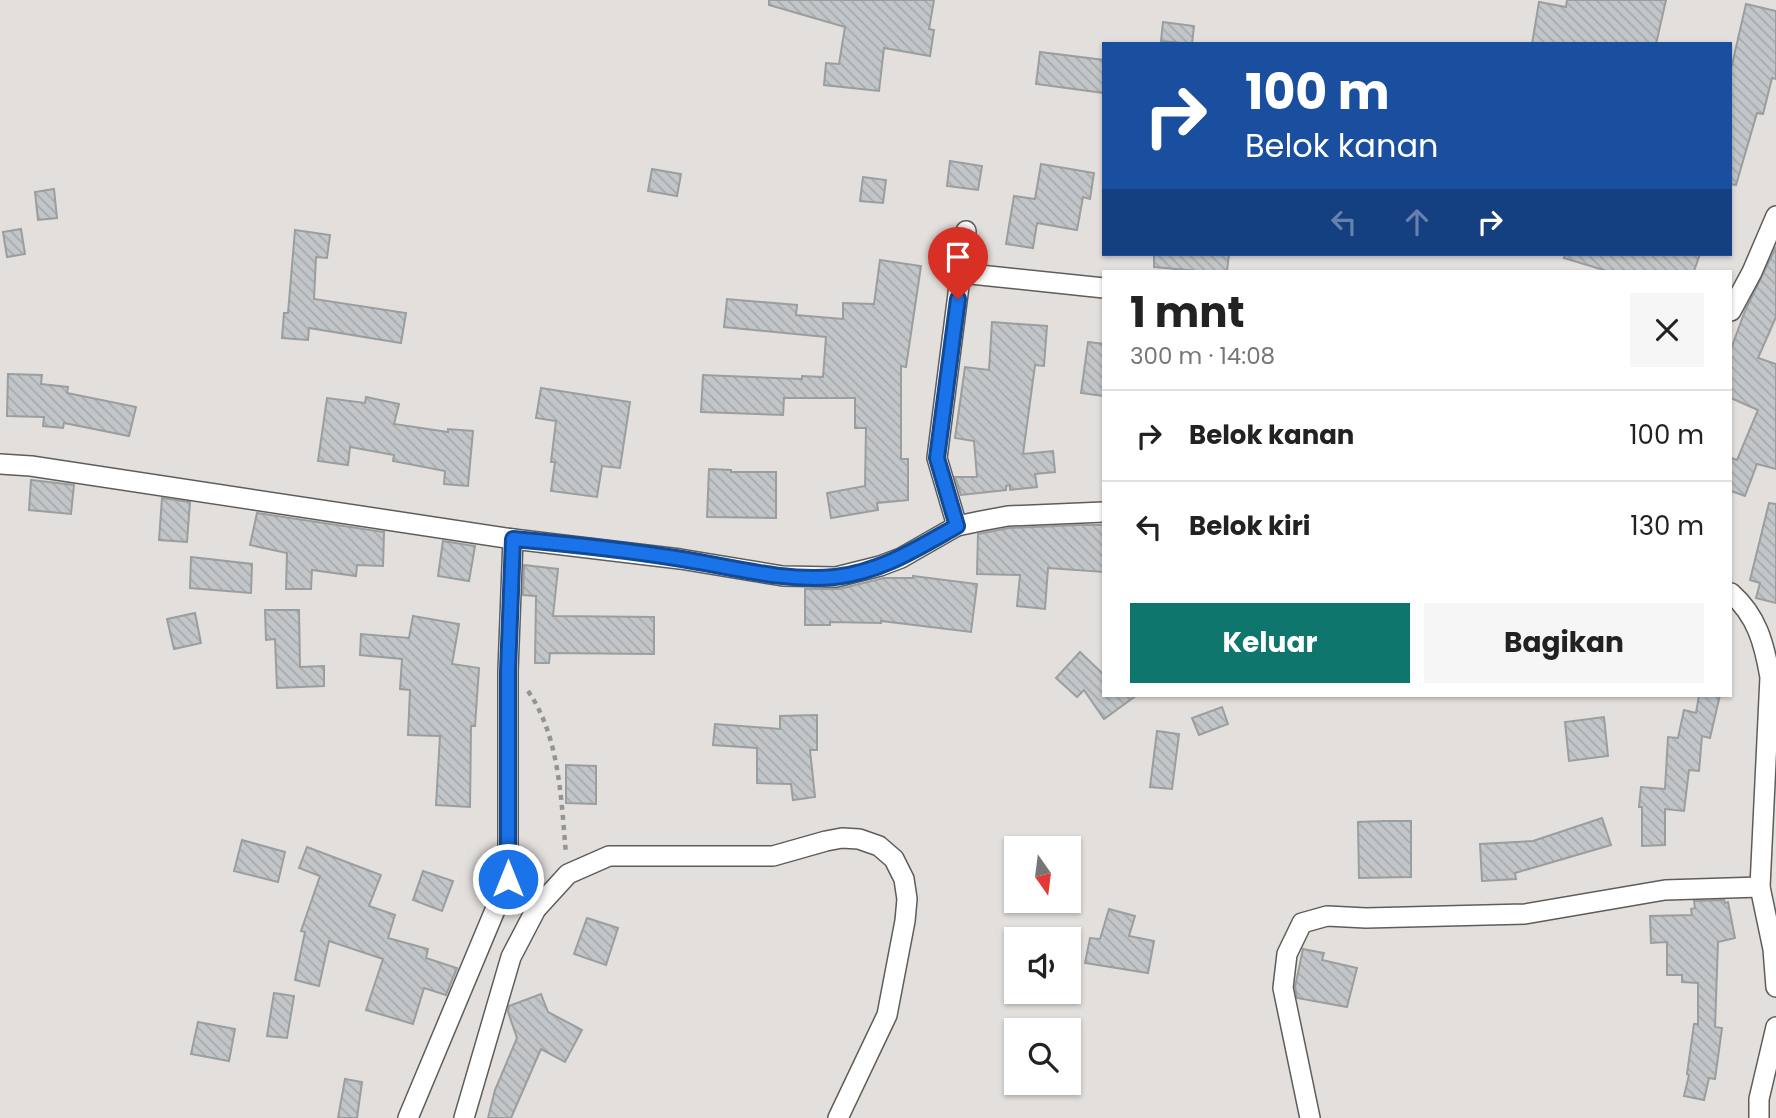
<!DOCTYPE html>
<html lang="id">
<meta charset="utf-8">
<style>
body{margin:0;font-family:Poppins,sans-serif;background:#f6f6f6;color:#222;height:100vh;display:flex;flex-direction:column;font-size:26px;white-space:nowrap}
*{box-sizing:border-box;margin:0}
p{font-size:23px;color:#767676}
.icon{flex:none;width:38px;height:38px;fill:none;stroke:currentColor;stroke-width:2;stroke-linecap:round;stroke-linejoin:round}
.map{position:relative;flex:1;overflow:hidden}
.side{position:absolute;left:1102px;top:270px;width:630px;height:427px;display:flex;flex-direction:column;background:#fff;border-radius:0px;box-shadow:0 2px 5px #0004}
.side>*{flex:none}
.banner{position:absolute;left:1102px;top:42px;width:630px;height:214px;border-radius:0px;box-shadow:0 2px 5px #0004;background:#1a4fa0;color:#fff;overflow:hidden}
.needle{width:46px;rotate:166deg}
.fabs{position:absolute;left:1004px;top:836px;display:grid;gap:14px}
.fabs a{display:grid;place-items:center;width:77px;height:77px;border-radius:0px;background:#fff;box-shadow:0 2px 5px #0004;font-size:35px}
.pin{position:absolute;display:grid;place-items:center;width:60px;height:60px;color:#fff;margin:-72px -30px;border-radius:50% 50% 50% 0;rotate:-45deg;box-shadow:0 0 7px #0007}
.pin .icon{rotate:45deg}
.me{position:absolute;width:77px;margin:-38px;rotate:0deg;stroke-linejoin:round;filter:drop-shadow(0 0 5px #0008)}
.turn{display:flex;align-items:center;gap:24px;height:147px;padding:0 28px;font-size:32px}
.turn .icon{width:91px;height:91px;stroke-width:2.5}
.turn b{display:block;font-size:49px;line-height:60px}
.lanes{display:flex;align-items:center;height:66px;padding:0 28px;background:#0003;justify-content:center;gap:35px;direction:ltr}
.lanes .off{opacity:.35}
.round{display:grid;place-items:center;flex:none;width:74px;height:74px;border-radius:0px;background:#f6f6f6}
.overview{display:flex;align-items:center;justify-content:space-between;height:119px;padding:0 28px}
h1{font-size:42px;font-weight:700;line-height:52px}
.action{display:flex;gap:14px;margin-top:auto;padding:14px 28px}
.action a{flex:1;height:80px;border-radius:0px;background:#0f766e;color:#fff;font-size:28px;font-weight:700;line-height:80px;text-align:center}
.action a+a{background:#f6f6f6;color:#222}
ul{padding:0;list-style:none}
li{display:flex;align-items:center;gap:21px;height:91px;padding:0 28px;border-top:2px solid #e0e0e0}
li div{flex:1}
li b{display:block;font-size:26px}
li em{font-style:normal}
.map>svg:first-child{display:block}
</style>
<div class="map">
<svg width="1776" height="1118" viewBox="0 0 1776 1118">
<defs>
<pattern id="building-back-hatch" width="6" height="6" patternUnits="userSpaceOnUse" patternTransform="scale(1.75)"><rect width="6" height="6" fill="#c2c6c8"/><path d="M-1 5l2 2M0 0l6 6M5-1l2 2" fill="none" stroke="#a7aaac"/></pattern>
</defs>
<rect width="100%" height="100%" fill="#e2dfdc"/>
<!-- building -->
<g fill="url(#building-back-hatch)" stroke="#9a9e9f" stroke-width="2">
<path d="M769 0H934L929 29 934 30 930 56 884 48 879 91 824 85 826 63 839 64 845 27 769 5Z"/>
<path d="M1567 0H1666L1656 44H1532L1539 2 1566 7Z"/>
<path d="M1746 4 1776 11V79L1772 78 1763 114 1757 113 1736 185 1731 184V69Z"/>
<path d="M1163 22 1194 26 1192 44 1161 41Z"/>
<path d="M1040 52 1104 60V93L1036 84Z"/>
<path d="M950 161 982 166 978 190 947 186Z"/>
<path d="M1041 164 1094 173 1090 199 1083 197 1077 230 1037 223 1033 248 1006 244 1014 196 1035 199Z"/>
<path d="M652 169 681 174 677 196 648 191Z"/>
<path d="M863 177 886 180 883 203 860 201Z"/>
<path d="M54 189 57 218 38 220 35 192Z"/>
<path d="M21 229 25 254 7 257 3 232Z"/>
<path d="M295 230 330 235 327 258 316 257 314 299 406 313 401 343 309 328 308 340 282 338 284 313H288Z"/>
<path d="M1776 247V317L1758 358 1776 364V469L1757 464 1745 496 1731 491V458L1737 460 1758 410 1731 398V349L1745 311Z"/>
<path d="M1154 254H1229L1227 271H1198L1154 267Z"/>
<path d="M1565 254H1700L1694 271H1607L1564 258Z"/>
<path d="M880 260 921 266 906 367 901 366V459H908V500L877 503 878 510 831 518 827 493 865 486 866 428H855V398H784L783 415 701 412 703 375 802 379V376L823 377 826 337 724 327 727 299 797 305 796 315 843 319V303L874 304Z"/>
<path d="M992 322 1047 326 1044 366 1035 365 1023 454 1053 451 1055 472 1035 474 1037 487 1010 490V485L1006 486V490L961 495 955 477H977L974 441 955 438 965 367 989 370Z"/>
<path d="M1088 342 1104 344V396L1081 393Z"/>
<path d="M8 374 42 375 41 384 68 387 67 393 136 407 129 436 64 423 63 428 43 426 44 417 7 416Z"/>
<path d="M541 388 630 402 620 468 602 466 597 497 551 491 555 462H551L556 421 536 418Z"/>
<path d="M366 397 399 404 394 424 448 432V429L473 431 468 486 444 484 445 471 393 461 394 455 350 447 348 465 318 461 327 398 365 403Z"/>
<path d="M709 469 731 470V472H776V518L707 517Z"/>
<path d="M31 480 74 485 71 514 29 510Z"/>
<path d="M162 498 190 502 187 542 159 540Z"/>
<path d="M1769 503 1776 504V603L1756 598 1760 583 1750 580Z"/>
<path d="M257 513 384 532 383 566 357 565 356 576 312 570 311 589H286L287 553 250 545Z"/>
<path d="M1080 525H1104V572L1048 568 1045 609 1017 606 1020 575 977 574 978 534 1009 528Z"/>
<path d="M443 541 475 546 469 581 438 576Z"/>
<path d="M191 557 252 564 251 593 190 588Z"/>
<path d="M524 565 558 569 553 616 654 617V654L550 653 549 663H535L536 596 523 595Z"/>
<path d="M913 576 977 584 971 632 881 621V623L830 622V625H805V589H839L884 578H913Z"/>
<path d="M265 610H299L300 667 324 666V686L277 688 275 639 266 640Z"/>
<path d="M195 613 201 643 174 649 167 619Z"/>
<path d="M413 616 459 624 452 664 479 668 475 726H471L470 807 436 805 440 736 408 735 410 690 400 689 402 659 360 655 361 634 409 638Z"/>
<path d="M1080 652 1104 675V695H1137L1104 719 1084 690 1077 697 1056 678Z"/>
<path d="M1699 695H1720L1710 738 1702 736 1699 771 1689 770 1684 811 1665 809V845L1642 846V807H1639L1641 787 1665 789 1668 737 1678 738 1684 710 1696 713Z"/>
<path d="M1222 707 1228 724 1199 735 1192 718Z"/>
<path d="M817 715V750H810L815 797 793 800 791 784 757 783V748L713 745 715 724 780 729V716Z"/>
<path d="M1604 717 1608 756 1569 761 1565 722Z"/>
<path d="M1157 731 1179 734 1172 789 1150 787Z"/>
<path d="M566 765 596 766V804L566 803Z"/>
<path d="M1602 818 1611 845 1515 873 1516 879 1482 881 1480 844 1533 841Z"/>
<path d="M1385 821H1411V877L1359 878 1358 822Z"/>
<path d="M242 840 285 852 278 882 234 871Z"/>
<path d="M307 847 381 875 369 906 395 915 388 938 428 949 426 958 457 968 446 995 424 988 413 1024 366 1010 383 959 329 941 319 986 295 980 305 932 301 931 320 876 299 868Z"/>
<path d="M423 871 453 881 442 911 413 900Z"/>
<path d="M1724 900 1725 903 1728 902 1735 938 1718 942 1715 1027 1722 1028 1715 1079 1709 1078 1704 1100 1684 1096 1689 1075 1687 1074 1694 1024H1698V983L1682 982V975H1667V942L1651 943 1650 916 1692 915 1691 909 1695 908 1694 901Z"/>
<path d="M1109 909 1135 916 1129 936 1154 941 1148 973 1085 963 1090 938 1100 939Z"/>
<path d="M587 918 618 928 606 965 574 954Z"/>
<path d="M1303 949 1324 953 1322 960 1357 968 1347 1007 1297 998 1295 987Z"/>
<path d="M274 993 294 996 287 1038 267 1036Z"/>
<path d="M541 994 548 1012 582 1030 565 1062 541 1049 511 1118H488L495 1090 517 1038 508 1012 509 1006Z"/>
<path d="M198 1022 235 1029 229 1061 191 1054Z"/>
<path d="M345 1079 362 1082 357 1118H338Z"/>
</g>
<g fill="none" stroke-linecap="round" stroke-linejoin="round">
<defs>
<g id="minor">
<path d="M961 273 1104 288"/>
<path d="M1731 311 1752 272 1776 216"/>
<path d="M0 464 31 466 513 539 680 559 783 576 836 577 880 566 901 558 957 526 981 521 1008 516 1104 512"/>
<path d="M957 526 937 458 966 231"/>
<path d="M1731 593C1757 616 1764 643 1770 677L1760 887 1773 949 1776 987"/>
<path d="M508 879 536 909"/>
<path d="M408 1118 508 879V671L513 539"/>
<path d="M464 1118 511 957 536 909 568 874 609 856H773L826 841 842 838 859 839 879 846 894 859 904 879 907 899 905 921 887 1015 838 1118"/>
<path d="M1310 1118 1283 988 1287 954 1302 923 1327 916 1366 918 1525 914 1665 890 1760 887"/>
<path d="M1759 1118V1099L1776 1027"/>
</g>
</defs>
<!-- minor casing -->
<use href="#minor" stroke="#5f5d5a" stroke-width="22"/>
<!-- path -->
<path stroke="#969491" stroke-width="4.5" stroke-dasharray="5 5" stroke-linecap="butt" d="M528 691C560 737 561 800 566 854"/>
<!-- minor -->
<use href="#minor" stroke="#fff" stroke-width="19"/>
</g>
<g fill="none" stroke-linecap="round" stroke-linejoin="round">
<defs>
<path id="route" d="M508 879V671L513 539C570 544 626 550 682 559 732 567 784 582 835 577 881 572 918 548 957 526L937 458 958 299"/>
</defs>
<!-- route casing -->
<use href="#route" stroke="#114b97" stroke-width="18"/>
<!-- route -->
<use href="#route" stroke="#1a73e8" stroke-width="12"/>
</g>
</svg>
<div class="fabs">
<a><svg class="needle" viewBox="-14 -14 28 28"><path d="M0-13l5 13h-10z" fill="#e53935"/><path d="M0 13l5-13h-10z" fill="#767676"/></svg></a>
<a><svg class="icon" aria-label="sound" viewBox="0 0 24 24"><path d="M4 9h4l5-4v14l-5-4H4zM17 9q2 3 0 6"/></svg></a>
<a><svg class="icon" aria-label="search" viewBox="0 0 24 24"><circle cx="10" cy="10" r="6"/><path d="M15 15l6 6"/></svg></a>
</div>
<div class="pin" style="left:958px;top:299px;background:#d93025"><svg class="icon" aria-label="arrive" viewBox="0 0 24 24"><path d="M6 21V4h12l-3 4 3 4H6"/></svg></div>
<svg class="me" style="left:508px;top:879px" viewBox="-20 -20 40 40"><circle r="17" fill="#1a73e8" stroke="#fff" stroke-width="3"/><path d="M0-11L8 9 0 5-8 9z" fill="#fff"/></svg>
<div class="banner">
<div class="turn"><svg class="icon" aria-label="right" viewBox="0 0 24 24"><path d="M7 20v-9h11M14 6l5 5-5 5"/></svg><div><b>100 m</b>Belok kanan</div></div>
<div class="lanes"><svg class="icon off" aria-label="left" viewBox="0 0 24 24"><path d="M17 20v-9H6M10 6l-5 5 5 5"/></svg><svg class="icon off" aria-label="ahead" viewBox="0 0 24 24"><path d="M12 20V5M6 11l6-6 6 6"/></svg><svg class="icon" aria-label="right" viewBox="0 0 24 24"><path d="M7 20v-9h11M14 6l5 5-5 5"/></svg></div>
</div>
<section class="side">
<div class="overview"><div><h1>1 mnt</h1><p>300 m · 14:08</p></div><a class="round"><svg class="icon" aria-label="close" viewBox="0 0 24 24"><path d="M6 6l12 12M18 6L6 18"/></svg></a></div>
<ul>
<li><svg class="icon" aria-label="right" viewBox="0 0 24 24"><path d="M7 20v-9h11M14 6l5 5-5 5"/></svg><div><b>Belok kanan</b></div><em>100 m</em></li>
<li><svg class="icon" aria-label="left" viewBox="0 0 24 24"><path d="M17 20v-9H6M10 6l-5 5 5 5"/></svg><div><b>Belok kiri</b></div><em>130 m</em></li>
</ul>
<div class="action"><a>Keluar</a><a>Bagikan</a></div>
</section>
</div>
